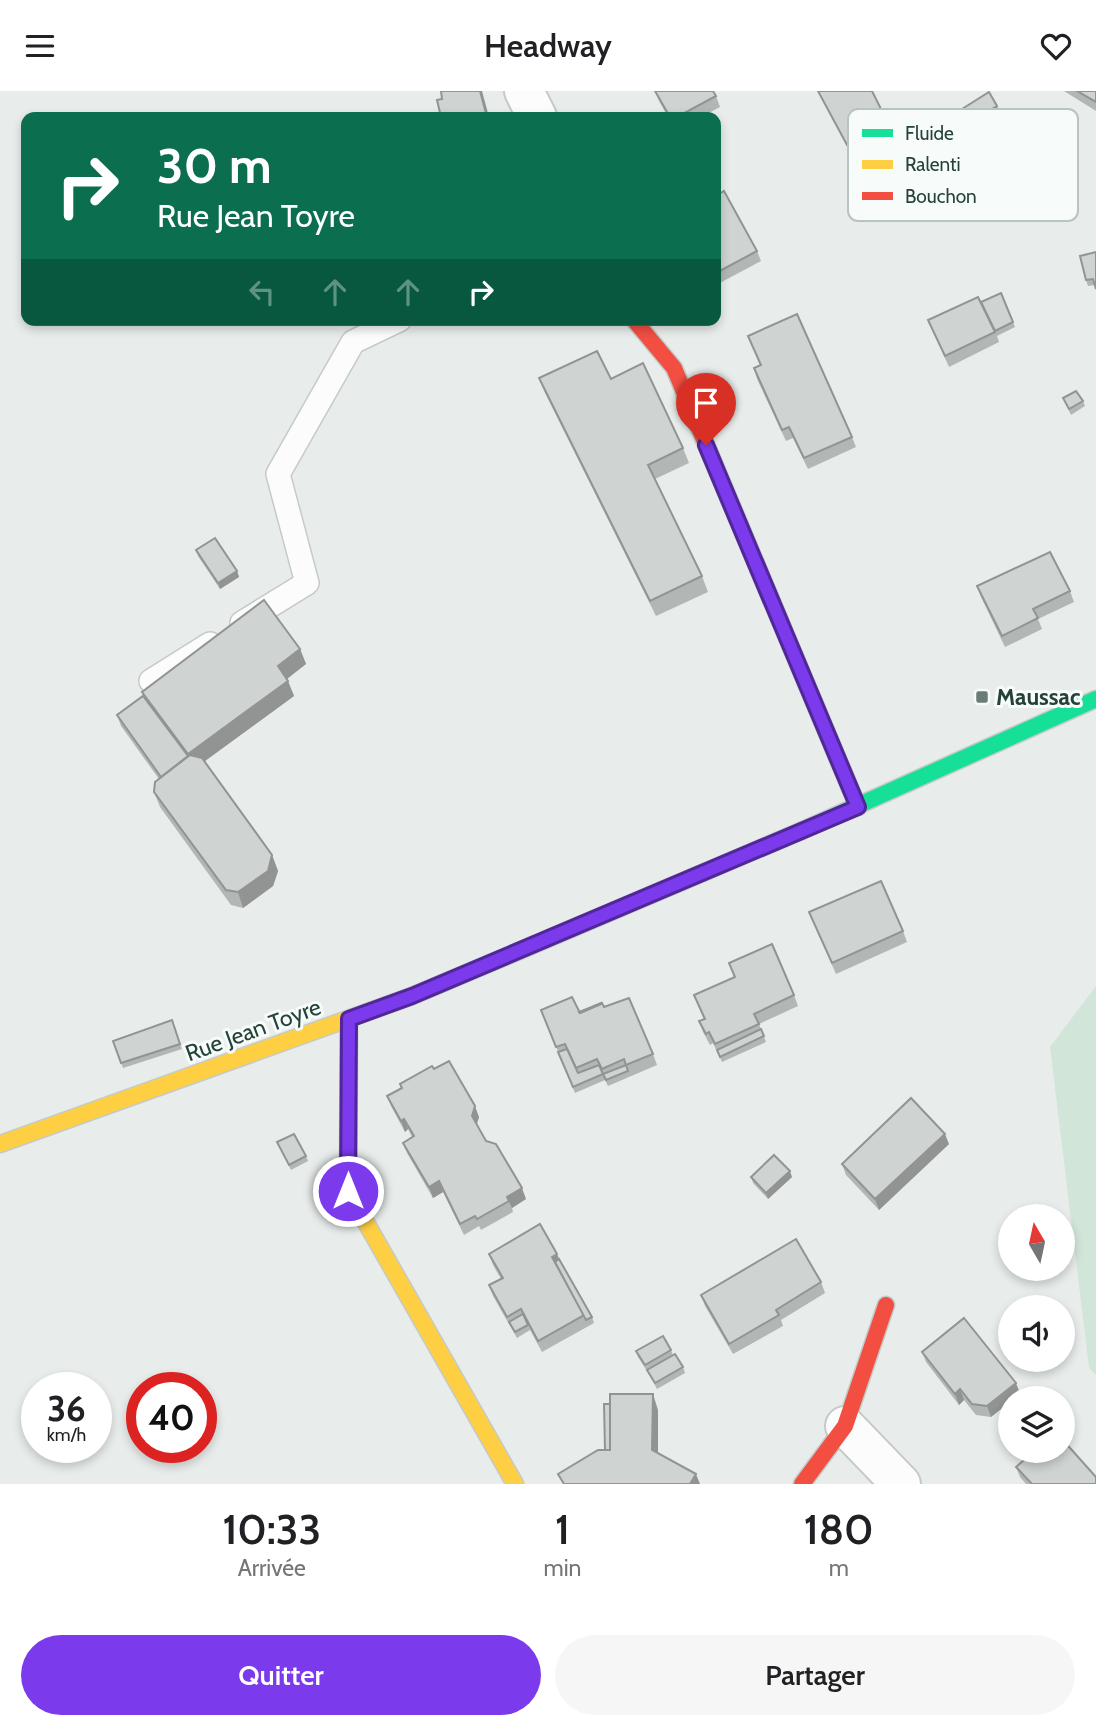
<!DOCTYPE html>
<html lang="fr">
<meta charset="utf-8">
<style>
body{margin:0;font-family:Cabin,sans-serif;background:#f6f6f6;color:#202124;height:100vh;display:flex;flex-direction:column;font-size:26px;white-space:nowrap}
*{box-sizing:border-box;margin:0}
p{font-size:23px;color:#757577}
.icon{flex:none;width:38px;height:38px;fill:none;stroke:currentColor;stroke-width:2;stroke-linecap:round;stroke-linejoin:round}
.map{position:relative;height:1393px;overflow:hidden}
.details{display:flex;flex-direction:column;background:#fff;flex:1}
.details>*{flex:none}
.guide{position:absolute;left:21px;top:21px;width:700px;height:214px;border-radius:14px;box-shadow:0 4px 10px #0003;background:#0b6e4f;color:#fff;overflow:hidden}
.needle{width:46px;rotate:351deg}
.buttons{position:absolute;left:998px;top:1113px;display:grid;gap:14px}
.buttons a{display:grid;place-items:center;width:77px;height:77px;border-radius:50%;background:#fff;box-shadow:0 4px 10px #0003;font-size:35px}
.speed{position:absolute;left:21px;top:1281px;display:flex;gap:14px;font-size:35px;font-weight:700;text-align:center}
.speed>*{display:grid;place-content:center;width:91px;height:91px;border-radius:50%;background:#fff;box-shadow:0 4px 10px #0003;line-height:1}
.speed small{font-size:18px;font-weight:400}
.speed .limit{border:10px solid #d22;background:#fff;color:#111}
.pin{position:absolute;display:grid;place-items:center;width:60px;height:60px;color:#fff;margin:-72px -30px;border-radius:50% 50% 50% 0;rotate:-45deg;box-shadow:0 0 7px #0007}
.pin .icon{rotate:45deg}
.me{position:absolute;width:77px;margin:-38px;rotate:0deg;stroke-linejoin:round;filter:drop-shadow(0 0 5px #0008)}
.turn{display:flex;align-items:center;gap:24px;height:147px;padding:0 21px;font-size:32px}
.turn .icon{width:91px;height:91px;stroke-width:2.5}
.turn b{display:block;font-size:49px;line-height:60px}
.lanes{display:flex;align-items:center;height:66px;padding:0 21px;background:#0003;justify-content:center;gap:35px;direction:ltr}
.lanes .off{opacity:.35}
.eta{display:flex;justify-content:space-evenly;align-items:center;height:119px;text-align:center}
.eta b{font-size:42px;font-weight:600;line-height:49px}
.primary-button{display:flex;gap:14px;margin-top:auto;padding:14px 21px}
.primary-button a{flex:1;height:80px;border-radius:42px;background:#7c3aed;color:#fff;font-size:28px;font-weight:600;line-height:80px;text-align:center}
.primary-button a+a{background:#f6f6f6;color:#202124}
header{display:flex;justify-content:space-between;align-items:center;height:91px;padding:0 21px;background:#fff;font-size:32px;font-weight:600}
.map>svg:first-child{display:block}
</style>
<header><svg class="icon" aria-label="menu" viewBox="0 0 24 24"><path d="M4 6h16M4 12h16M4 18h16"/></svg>Headway<svg class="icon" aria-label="heart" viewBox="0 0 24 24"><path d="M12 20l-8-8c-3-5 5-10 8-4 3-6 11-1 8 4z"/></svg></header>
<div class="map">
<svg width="1096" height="1393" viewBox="0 0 1096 1393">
<rect width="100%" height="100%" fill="#e8edeb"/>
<!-- green -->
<path fill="#d1e6d8" d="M1096 895V1284L1089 1277 1050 956Z"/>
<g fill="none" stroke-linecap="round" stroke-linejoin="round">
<defs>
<g id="lane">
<path d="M242 532 307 492 278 383 353 251 399 229"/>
<path d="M151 590 210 553"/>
</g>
<g id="street">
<path d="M524 0 537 26"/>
<path d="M845 1335 901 1393"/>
</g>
<path id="fast" d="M801 740 1096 608"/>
<g id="slow">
<path d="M349 928 348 1100 515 1393"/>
<path d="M0 1053 412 905 526 857"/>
</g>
<g id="jam">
<path d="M634 229 674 277 858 716"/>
<path d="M526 857 801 740"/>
<path d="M802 1393 845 1335 886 1214"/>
</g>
</defs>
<!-- lane casing -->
<use href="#lane" stroke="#c5cac8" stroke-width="26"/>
<!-- street casing -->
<use href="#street" stroke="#c5cac8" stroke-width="42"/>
<!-- fast casing -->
<use href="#fast" stroke="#c3cbc8" stroke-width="19"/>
<!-- slow casing -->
<use href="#slow" stroke="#c3cbc8" stroke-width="19"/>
<!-- jam casing -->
<use href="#jam" stroke="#c3cbc8" stroke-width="19"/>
<!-- lane -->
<use href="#lane" stroke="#fcfcfc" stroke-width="23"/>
<!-- street -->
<use href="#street" stroke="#fcfcfc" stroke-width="38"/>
<!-- fast -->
<use href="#fast" stroke="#16e098" stroke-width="16"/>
<!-- slow -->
<use href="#slow" stroke="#ffcf43" stroke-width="16"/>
<!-- jam -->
<use href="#jam" stroke="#f24e42" stroke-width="16"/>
</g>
<!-- wall -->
<g fill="#b2b6b5">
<path d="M655 0 716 5 720 16 701 26H668L659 10Z"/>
<path d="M818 0 888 32 890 38 849 59Z"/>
<path d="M1064 0H1096V20Z"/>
<path d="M989 28 1014 41 1005 51 991 34Z"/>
<path d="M716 105 757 160 761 170 716 194Z"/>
<path d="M1096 161 1095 194 1088 195 1086 189Z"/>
<path d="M1001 202 1015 236 997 245 999 251 949 276 928 229 981 211Z"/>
<path d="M748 245 852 346 856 356 808 378 793 347 786 350 757 288 754 277 760 274Z"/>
<path d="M539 287 611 288 683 357 689 372 655 388 702 485 708 501 656 525 545 302Z"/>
<path d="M1063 307 1083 310 1085 315 1071 324Z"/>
<path d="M196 459 237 480 239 486 220 498 198 465Z"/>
<path d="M977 495 1070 500 1074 511 1038 528 1042 538 1005 556 981 506Z"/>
<path d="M300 558 306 573 287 588 294 605 205 670 272 764 278 780 273 795 243 817 231 814 160 716 154 701 159 688 121 635 117 624 143 605 142 601Z"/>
<path d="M809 821 903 840 907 851 836 883Z"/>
<path d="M729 872 794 904 798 915 759 933 766 951 722 971 713 952 710 954 703 941 699 930 704 929 694 904 734 886Z"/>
<path d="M604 916 653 963 657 974 608 995 605 989 575 1002 541 919 579 921Z"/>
<path d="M172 929 182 958 123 977 113 950Z"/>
<path d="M434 978 479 1026 477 1033 486 1050 526 1108 512 1117 513 1121 481 1139 479 1135 464 1144 443 1101 433 1107 407 1062 403 1052 412 1046 408 1038 405 1041 391 1015 387 1005 401 997 400 993Z"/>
<path d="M277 1051 306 1065 308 1070 291 1079Z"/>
<path d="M949 1053 879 1119 846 1084 842 1073Z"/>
<path d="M751 1086H792L768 1108 753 1092Z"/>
<path d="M489 1163H557L559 1168 592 1226 594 1232 542 1261 529 1237 530 1239 517 1247 493 1205 489 1194 501 1188 493 1174Z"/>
<path d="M821 1191 825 1202 781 1229 783 1235 733 1263 705 1215 701 1204Z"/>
<path d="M671 1259 673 1264 683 1276 685 1282 657 1298 647 1279V1280L638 1266 636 1260Z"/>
<path d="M922 1261 1020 1302 1014 1307H1010V1311L991 1326 976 1324 964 1309 959 1314 926 1271Z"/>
<path d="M1016 1376 1096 1393H1026L1020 1386Z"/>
</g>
<!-- shaded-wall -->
<g fill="#919493">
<path d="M480 0H482L489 26H487Z"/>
<path d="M997 15 999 20 972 37 970 31Z"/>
<path d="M1012 35 1014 41 1005 51 1003 45Z"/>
<path d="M237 480 239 486 220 498 218 492Z"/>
<path d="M300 558 306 573 284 590 278 575Z"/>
<path d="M288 590 294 605 194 678 188 663Z"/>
<path d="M272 764 278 780 273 795 243 817 238 801Z"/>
<path d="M475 1015 479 1026 476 1035 472 1025Z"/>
<path d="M404 1028 408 1038 405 1041 401 1030Z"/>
<path d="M945 1043 949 1053 879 1119 875 1108Z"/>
<path d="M790 1080 792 1086 768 1108 766 1102Z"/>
<path d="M439 1090 443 1101 433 1107 429 1096Z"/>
<path d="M522 1097 526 1108 512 1117 507 1106Z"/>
<path d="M557 1163 561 1173 557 1176 552 1166Z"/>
<path d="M1016 1292 1020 1302 1014 1307H1010V1311L991 1326 987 1315Z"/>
<path d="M960 1298 964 1309 959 1314 955 1303Z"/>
<path d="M653 1303 658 1319V1375L652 1359Z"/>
<path d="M696 1383 700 1393H690Z"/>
</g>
<!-- building -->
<g fill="#cfd4d2" stroke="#919493" stroke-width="2">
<path d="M441 0H480L487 26H441L437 9 442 8Z"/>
<path d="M655 0H713L716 5 677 26H670Z"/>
<path d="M818 0H872L888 32 847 54Z"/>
<path d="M1077 0H1096V11Z"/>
<path d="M989 1 997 15 970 31 962 18Z"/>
<path d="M724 100 757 160 716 182V105Z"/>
<path d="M1096 161V198L1093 188 1086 189 1080 165Z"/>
<path d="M1001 202 1013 231 995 240 981 211Z"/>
<path d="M978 206 995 241 945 265 928 229Z"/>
<path d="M797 223 852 346 804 367 789 336 782 339 754 277 761 274 748 245Z"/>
<path d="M597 260 611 288 643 272 683 357 648 374 702 485 650 510 539 287Z"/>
<path d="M1076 300 1083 310 1069 318 1063 307Z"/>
<path d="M215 447 237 480 218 492 196 459Z"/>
<path d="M1050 461 1070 500 1033 518 1038 527 1002 545 977 495Z"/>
<path d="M264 509 300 558 278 575 288 590 188 663 142 601Z"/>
<path d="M143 605 188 665 161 686 117 624Z"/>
<path d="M190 664 202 667 272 764 268 780 238 801 226 799 154 701 155 691Z"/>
<path d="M881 790 903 840 832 872 809 821Z"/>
<path d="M772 853 794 904 754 923 759 933 715 953 709 941 706 943 699 930 705 928 694 904 735 886 729 872Z"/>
<path d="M572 906 580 922 602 912 604 916 629 907 653 963 626 974 624 968 602 978 597 968 576 977 565 953 556 956 541 919Z"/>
<path d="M601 912V913L580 922 579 921Z"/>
<path d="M172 929 180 953 121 972 113 950Z"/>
<path d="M761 938 764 945 720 966 717 959Z"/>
<path d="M567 958 578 982 599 974 603 983 573 996 558 961Z"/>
<path d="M449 970 475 1015 472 1025 486 1050 496 1053 522 1097 507 1106 509 1110 477 1128 475 1125 460 1133 439 1090 429 1096 403 1052 414 1045 404 1028 401 1030 387 1005 402 997 400 993 432 975 434 978Z"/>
<path d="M626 974 628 980 606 989 603 983Z"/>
<path d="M911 1007 945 1043 875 1108 842 1073Z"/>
<path d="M294 1043 306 1065 289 1074 277 1051Z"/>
<path d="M774 1064 790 1080 766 1102 751 1086Z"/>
<path d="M540 1133 557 1163 552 1166 584 1224 538 1250 521 1218 507 1226 489 1194 503 1187 489 1163Z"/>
<path d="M796 1148 821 1191 776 1219 779 1224 729 1253 701 1204Z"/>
<path d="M559 1168 592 1226 586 1229 555 1171Z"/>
<path d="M523 1223 528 1234 515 1241 509 1231Z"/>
<path d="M964 1227 1016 1292 987 1315 972 1313 960 1298 955 1303 922 1261Z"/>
<path d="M663 1245 671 1259 645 1274 636 1260Z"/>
<path d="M675 1263 683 1276 655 1292 647 1279Z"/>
<path d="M610 1303H653L652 1359 696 1383 690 1393H564L558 1383 598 1359H610Z"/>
<path d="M604 1313H610V1359H605Z"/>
<path d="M1062 1348 1096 1386V1393H1032L1016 1376 1034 1360H1062Z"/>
</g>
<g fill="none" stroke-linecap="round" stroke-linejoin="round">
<defs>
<path id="route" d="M348 1100 349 928 412 905 858 716 706 354"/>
</defs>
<!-- route casing -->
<use href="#route" stroke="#51269a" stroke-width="18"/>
<!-- route -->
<use href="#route" stroke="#7c3aed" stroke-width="12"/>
</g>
<!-- markers -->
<rect fill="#697e78" stroke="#f7fbf9" stroke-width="2.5" x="975" y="599" width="14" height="14" rx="3.5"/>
<g text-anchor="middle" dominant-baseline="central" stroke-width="6" stroke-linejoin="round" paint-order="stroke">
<!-- poi labels -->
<g font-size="23" font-weight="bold" fill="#24423a" stroke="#f7fbf9" text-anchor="start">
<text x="996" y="606">Maussac</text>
</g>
<!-- street labels -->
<g font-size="23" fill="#24423a" stroke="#f7fbf9">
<text transform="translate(253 939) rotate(-20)">Rue Jean Toyre</text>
</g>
</g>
<!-- legend -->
<rect x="848" y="18" width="230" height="112" rx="10" fill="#f7fbf9" stroke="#b8c4c0" stroke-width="2"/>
<rect x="862" y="38" width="31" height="8" fill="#16e098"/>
<rect x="862" y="69" width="31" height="9" fill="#ffcf43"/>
<rect x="862" y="101" width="31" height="8" fill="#f24e42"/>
<g font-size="19" fill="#24423a">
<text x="905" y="49">Fluide</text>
<text x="905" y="80">Ralenti</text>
<text x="905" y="112">Bouchon</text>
</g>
</svg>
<div class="buttons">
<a><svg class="needle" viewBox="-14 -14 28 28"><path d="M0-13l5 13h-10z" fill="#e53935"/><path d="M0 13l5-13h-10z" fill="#757577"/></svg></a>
<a><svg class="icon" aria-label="sound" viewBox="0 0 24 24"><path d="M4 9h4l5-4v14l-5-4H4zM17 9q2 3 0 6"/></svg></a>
<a><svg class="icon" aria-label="layers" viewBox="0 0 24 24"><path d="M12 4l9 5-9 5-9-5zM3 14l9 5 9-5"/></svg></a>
</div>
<div class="speed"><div>36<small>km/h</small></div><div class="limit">40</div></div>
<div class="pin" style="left:706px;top:354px;background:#d93025"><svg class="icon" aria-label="arrive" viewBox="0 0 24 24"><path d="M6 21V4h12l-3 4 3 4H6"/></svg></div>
<svg class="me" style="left:348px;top:1100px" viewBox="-20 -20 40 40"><circle r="17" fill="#7c3aed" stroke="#fff" stroke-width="3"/><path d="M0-11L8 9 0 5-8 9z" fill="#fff"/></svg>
<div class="guide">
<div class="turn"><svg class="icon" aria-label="right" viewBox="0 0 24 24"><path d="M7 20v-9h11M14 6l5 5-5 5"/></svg><div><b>30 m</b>Rue Jean Toyre</div></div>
<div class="lanes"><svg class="icon off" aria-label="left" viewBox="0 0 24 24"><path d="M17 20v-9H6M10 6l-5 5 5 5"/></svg><svg class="icon off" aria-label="ahead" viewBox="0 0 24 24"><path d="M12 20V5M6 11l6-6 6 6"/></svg><svg class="icon off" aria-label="ahead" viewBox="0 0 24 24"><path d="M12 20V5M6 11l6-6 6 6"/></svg><svg class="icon" aria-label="right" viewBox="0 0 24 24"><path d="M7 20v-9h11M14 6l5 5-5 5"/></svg></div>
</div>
</div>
<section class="details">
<div class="eta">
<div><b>10:33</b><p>Arrivée</p></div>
<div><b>1</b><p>min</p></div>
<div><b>180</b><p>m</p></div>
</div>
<div class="primary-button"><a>Quitter</a><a>Partager</a></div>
</section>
